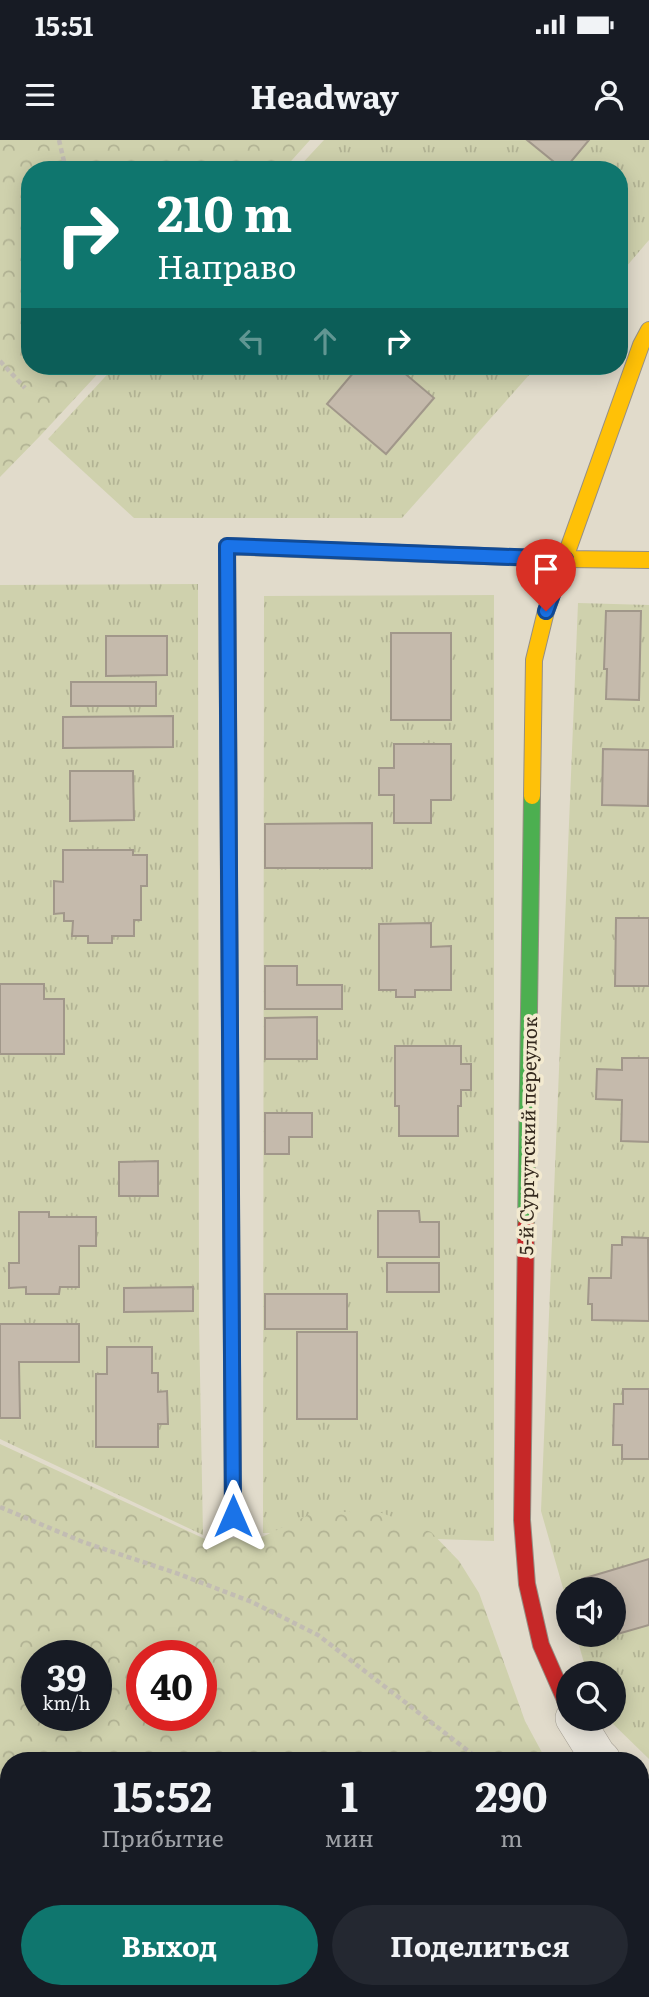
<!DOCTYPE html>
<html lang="ru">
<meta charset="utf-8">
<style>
body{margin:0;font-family:Literata,serif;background:#242831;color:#f1f3f6;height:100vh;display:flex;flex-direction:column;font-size:26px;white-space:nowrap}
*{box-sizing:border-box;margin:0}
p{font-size:23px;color:#9ea1a6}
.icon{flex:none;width:38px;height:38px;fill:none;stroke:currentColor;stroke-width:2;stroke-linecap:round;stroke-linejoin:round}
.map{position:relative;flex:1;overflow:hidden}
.sheet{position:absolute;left:0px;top:1612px;width:649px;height:247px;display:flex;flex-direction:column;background:#171b24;border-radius:28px 28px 0 0;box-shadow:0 4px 18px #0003}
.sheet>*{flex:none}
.top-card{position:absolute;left:21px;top:21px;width:607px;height:214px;border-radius:28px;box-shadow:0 4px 18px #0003;background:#0f766e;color:#fff;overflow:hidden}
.tools{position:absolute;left:556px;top:1437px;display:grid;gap:14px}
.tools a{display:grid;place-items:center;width:70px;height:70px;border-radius:50%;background:#171b24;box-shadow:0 4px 18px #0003;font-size:35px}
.speed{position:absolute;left:21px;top:1500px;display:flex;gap:14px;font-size:35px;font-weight:700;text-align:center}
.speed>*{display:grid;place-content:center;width:91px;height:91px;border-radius:50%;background:#171b24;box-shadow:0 4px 18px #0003;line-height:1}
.speed small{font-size:18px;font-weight:400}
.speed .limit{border:10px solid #d22;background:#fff;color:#111}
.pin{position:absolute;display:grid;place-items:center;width:60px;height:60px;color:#fff;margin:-72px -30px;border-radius:50% 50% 50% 0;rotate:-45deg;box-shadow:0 0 7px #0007}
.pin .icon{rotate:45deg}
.me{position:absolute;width:77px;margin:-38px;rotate:0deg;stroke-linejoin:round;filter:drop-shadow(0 0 5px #0008)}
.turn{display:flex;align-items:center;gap:24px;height:147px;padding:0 21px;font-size:32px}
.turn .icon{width:91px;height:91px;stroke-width:2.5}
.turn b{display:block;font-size:49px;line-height:60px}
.lanes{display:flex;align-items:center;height:66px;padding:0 21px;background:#0003;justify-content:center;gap:35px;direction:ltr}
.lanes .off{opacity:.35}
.eta{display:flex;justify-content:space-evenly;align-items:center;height:119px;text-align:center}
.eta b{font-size:42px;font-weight:700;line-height:49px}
.action{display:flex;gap:14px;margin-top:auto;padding:14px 21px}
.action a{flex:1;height:80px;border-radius:42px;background:#0f766e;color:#fff;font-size:28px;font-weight:700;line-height:80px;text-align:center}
.action a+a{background:#242831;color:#f1f3f6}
.status{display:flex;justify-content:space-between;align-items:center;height:49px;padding:0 35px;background:#171b24;direction:ltr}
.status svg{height:19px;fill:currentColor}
header{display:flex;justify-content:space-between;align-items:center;height:91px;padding:0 21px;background:#171b24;font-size:32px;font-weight:700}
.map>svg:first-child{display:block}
</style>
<div class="status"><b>15:51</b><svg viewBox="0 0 49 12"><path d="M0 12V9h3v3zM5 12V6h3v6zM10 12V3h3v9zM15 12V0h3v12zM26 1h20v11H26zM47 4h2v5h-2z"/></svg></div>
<header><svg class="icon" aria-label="menu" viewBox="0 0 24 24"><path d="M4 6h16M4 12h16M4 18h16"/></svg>Headway<svg class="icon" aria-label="person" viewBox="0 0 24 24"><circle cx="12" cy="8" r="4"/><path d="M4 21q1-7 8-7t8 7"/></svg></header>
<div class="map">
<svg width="649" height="1857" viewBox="0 0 649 1857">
<defs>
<pattern id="grass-tufts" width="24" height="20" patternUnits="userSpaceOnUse" patternTransform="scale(1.75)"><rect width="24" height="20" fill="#cfd1ad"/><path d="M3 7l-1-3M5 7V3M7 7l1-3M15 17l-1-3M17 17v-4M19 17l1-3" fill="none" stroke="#b2b394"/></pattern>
<pattern id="forest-crowns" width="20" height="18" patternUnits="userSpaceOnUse" patternTransform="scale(1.75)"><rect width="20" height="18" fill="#cfd1ad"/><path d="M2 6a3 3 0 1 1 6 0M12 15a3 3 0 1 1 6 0" fill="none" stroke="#b2b394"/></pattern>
</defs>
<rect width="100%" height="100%" fill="#e1dbcb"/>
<!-- grass -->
<g fill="url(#grass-tufts)">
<path d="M324 0H649V100L620 134V30H296Z"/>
<path d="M115 226H537L402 378H134L48 299Z"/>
<path d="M198 444 199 1181 203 1395 0 1299V445Z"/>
<path d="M494 455V1401L263 1393 264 456Z"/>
<path d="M578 463 649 465V1619L608 1579 614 1578V1533H587L576 1495 614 1494V1449H569V1469L541 1371Z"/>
</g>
<!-- forest -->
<g fill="url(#forest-crowns)" fill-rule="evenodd">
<path d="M0 0H310L283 30H30V226H105L40 296 0 337Z"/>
<path d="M0 1304 205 1399 262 1397 317 1371 382 1373 431 1392 459 1421 479 1453 525 1581 546 1620H9V1850H640L641 1839 642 1857H0ZM37 1516H96V1575H37ZM142 1516H201V1575H142Z"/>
</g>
<!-- building -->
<g fill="#c5baac" stroke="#a1978a" stroke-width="2">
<path d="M527 0H589L564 30Z"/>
<path d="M359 226H396L434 258 386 314 327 264Z"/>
<path d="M606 471H641L639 560 606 559 607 529H604Z"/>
<rect x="391" y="493" width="60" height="87"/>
<path d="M106 496H167V535L106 536Z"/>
<rect x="71" y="542" width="85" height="24"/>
<path d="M173 576V607L63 608V577Z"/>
<path d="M394 604H451V660H431V683H394V655H379V628H394Z"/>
<path d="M603 609 649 610 648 666 602 665Z"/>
<path d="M70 631H133L134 680 70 681Z"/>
<path d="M372 683V728H265V684Z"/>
<path d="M63 710H133V715H147V746H141V780H134V796H112V803H88V796H72L73 781H64V773L54 774V741L63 742Z"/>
<path d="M616 778H649V846H615Z"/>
<path d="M431 783V807L451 806V850H415V857H396V850H379V784Z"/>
<path d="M265 826H297V845H342V869H265Z"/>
<path d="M0 844H44V859H64V914H0Z"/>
<path d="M317 877V919H265V878Z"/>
<path d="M395 906H461V924H471V950H461V966H458V996H399V966H395Z"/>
<path d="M622 918H649V1002L621 1001 622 960 596 959 597 929 622 930Z"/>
<path d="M265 973H312V997H289V1014H265Z"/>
<path d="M158 1021V1056H119V1022Z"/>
<path d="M378 1071H419L420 1082H439V1117H378Z"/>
<path d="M19 1072H49V1077H96V1106H79V1147H60L59 1154H26V1147L9 1148V1123H19Z"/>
<path d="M622 1097 648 1098 649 1181 592 1180V1164H588L589 1138H611L612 1105H622Z"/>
<rect x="387" y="1123" width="52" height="29"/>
<path d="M193 1147V1171L124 1172V1148Z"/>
<rect x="265" y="1154" width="82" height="35"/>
<path d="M0 1184H79V1222H19L20 1278H0Z"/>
<rect x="297" y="1192" width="60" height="87"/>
<path d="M107 1207H152V1233H158V1252L167 1251 168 1284H158V1307H96V1234H107Z"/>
<path d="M623 1249H649V1319H622V1305H613L614 1264H623Z"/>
<path d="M649 1419V1485L600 1499 598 1494H614V1449H585L582 1439Z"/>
</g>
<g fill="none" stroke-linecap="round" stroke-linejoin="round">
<defs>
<g id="street">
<path d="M574 1578 597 1615 602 1620"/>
<path d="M640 1659 649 1668"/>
</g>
<g id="fast">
<path d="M229 745 227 406 321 410"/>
<path d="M231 1067 233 1376"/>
<path d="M526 1085 532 656"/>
</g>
<g id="slow">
<path d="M321 410 565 419 649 420"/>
<path d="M532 656 534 520 546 471 641 205 649 190"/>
<path d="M229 745 231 1067"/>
</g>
<path id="jam" d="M526 1085 522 1380 527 1444 541 1505 569 1569"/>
</defs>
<!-- street casing -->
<use href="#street" stroke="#a6a094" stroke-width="38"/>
<!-- fast casing -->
<use href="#fast" stroke="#968f84" stroke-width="18"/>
<!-- slow casing -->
<use href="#slow" stroke="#968f84" stroke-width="18"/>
<!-- jam casing -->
<use href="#jam" stroke="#968f84" stroke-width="18"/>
<!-- path -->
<g stroke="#c2bcb3" stroke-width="4.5" stroke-dasharray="5 3.5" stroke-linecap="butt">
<path d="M59 0 66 30"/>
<path d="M0 221 25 248"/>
<path d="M0 1367 83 1402 176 1433 252 1462 318 1495 480 1620"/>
<path d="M608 1850 610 1857"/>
<path d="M433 1857 436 1850"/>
</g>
<!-- street -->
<use href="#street" stroke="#eae6dc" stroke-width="37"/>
<!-- fast -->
<use href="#fast" stroke="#4caf50" stroke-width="16"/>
<!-- slow -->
<use href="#slow" stroke="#ffc107" stroke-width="16"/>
<!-- jam -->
<use href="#jam" stroke="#c62828" stroke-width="16"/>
</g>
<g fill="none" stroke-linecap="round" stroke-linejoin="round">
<defs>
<path id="route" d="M233 1376 227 406 565 419 546 471"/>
</defs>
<!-- route casing -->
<use href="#route" stroke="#114b97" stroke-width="18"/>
<!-- route -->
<use href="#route" stroke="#1a73e8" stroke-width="12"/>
</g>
<g text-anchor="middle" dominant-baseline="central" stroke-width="7" stroke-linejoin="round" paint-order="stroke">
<!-- street labels -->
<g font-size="19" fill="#34291d" stroke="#f3ead0">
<text transform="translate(527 996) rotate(-89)">5-й Сургутский переулок</text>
</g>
</g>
</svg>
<div class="tools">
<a><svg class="icon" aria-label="sound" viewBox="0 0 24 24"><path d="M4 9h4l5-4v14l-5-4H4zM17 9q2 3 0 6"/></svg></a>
<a><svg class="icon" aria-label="search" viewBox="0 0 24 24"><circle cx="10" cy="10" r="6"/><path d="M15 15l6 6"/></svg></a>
</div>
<div class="speed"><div>39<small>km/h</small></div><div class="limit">40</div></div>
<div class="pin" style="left:546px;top:471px;background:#d93025"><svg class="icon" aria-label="arrive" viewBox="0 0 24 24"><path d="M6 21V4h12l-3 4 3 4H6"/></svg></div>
<svg class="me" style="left:233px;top:1376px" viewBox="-20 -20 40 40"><path d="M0-17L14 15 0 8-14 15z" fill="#1a73e8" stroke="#fff" stroke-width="4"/></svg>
<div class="top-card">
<div class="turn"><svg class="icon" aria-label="right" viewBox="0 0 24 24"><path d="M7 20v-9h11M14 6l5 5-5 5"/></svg><div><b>210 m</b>Направо</div></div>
<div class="lanes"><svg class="icon off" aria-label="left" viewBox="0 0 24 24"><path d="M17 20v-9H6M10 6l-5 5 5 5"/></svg><svg class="icon off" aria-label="ahead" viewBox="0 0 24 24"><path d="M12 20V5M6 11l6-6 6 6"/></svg><svg class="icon" aria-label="right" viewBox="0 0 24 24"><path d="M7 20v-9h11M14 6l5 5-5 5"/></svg></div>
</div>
<section class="sheet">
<div class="eta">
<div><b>15:52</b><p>Прибытие</p></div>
<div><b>1</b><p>мин</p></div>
<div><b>290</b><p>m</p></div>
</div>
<div class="action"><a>Выход</a><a>Поделиться</a></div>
</section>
</div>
